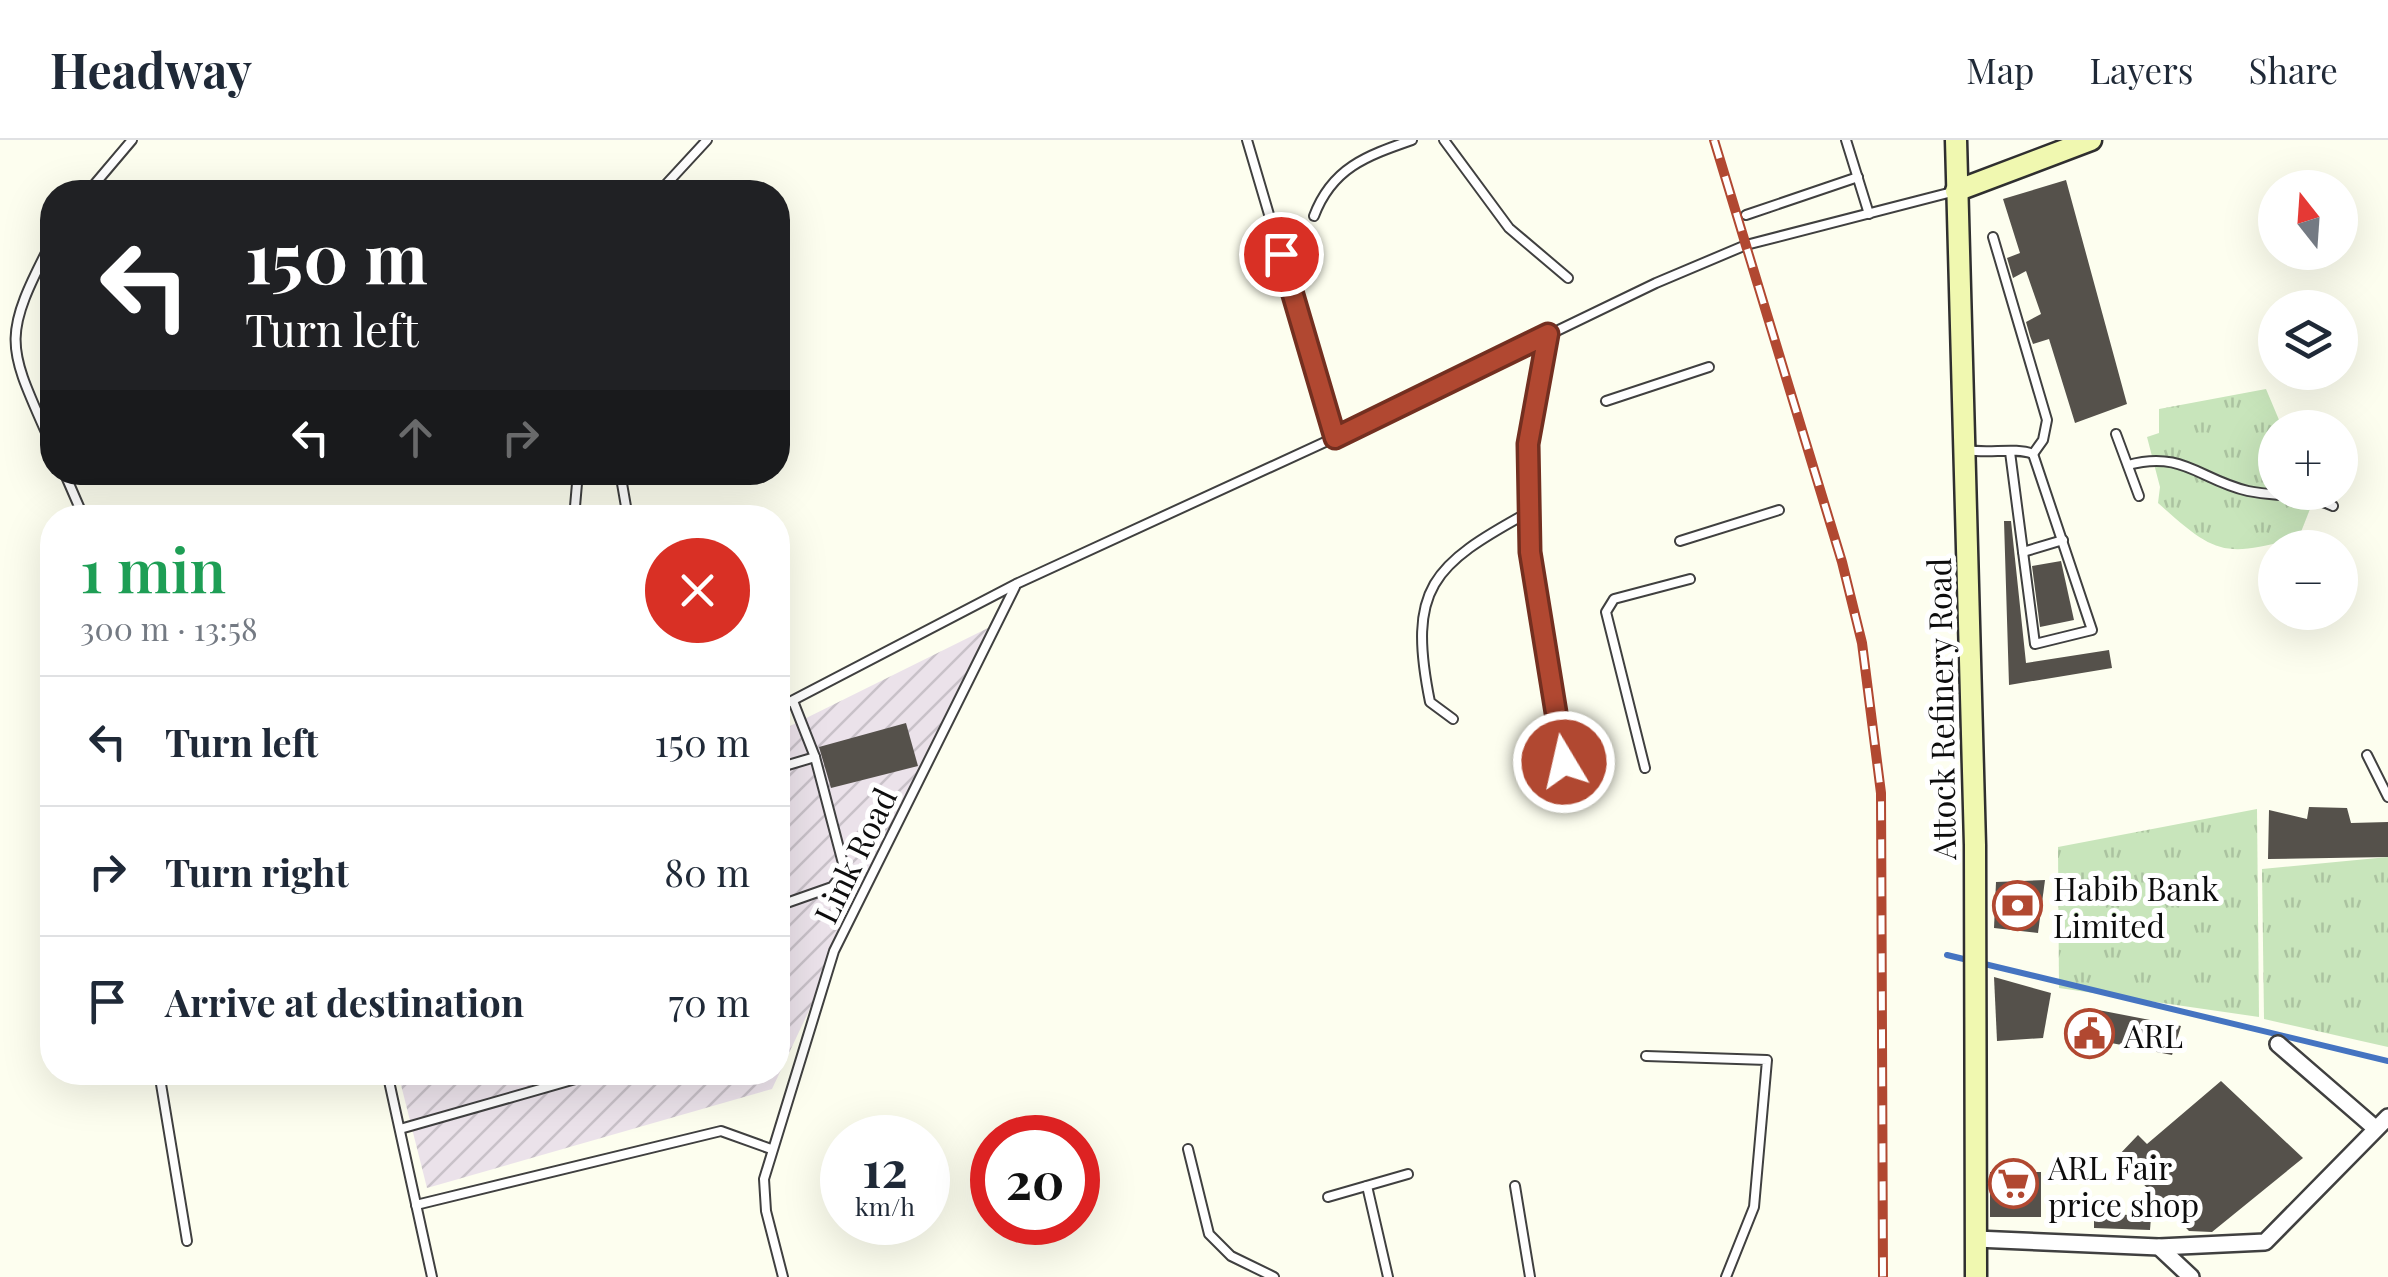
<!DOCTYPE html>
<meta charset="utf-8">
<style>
body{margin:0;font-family:"Playfair Display",serif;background:#f2f2f3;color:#1f2937;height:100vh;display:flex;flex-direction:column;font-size:38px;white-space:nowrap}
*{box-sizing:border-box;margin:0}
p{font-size:32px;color:#747a83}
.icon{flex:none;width:55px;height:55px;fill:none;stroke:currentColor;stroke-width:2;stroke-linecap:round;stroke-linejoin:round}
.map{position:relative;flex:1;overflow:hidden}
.details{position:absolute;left:40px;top:365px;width:750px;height:580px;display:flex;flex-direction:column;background:#fff;border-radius:40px;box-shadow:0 10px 40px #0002}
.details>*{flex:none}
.banner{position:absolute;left:40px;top:40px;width:750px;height:305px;border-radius:40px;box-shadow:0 10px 40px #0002;background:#202124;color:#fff;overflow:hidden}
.needle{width:65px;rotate:343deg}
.fabs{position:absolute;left:2258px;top:30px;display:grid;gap:20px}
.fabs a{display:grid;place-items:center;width:100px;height:100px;border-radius:50%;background:#fff;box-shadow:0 10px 40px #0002;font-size:50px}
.speed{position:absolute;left:820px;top:975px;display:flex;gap:20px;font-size:50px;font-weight:700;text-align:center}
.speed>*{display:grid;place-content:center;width:130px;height:130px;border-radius:50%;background:#fff;box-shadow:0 10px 40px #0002;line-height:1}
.speed small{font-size:25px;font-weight:400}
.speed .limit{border:15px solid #d22;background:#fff;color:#111}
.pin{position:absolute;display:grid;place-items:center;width:85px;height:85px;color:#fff;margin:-42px;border:5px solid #fff;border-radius:50%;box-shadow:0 2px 10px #0007}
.me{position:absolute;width:110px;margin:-55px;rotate:351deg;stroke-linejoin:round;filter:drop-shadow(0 0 8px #0008)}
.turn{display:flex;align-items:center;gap:35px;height:210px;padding:0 40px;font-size:45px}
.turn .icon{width:130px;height:130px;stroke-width:2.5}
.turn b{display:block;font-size:70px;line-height:85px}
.lanes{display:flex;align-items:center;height:95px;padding:0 40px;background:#0003;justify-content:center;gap:50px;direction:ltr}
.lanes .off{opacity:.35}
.round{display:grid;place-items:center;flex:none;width:105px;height:105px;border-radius:52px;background:#f2f2f3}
.overview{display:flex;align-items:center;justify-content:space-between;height:170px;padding:0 40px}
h1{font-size:60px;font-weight:600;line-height:75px;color:#1e9e55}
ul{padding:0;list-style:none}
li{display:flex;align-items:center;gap:30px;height:130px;padding:0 40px;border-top:2px solid #e0e1e3}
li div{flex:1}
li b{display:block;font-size:38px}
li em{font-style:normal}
header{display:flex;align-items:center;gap:60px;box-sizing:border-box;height:140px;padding:0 50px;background:#fff;border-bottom:2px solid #e0e1e3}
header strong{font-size:48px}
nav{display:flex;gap:55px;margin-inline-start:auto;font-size:35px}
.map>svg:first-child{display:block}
</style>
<header>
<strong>Headway</strong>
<nav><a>Map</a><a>Layers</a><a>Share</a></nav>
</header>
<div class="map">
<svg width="2388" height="1137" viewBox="0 0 2388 1137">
<defs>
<pattern id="industrial-furrows" width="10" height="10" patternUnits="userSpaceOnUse" patternTransform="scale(2.5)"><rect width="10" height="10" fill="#ebe2ea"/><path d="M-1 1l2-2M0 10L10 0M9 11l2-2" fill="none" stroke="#c8c1c8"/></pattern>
<pattern id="park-tufts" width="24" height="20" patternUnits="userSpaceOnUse" patternTransform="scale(2.5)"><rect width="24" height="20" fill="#c8e5bb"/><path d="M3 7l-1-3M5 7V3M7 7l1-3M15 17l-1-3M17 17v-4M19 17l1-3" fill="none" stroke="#abc3a0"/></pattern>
</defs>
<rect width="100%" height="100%" fill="#fdfeef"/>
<!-- industrial -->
<path fill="url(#industrial-furrows)" d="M990 487 772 949 427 1048 398 933 778 932V592Z"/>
<!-- park -->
<g fill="url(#park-tufts)">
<path d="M2266 249 2282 287 2275 288V352L2308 353 2310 369 2299 397C2224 418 2216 415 2158 363L2160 347 2147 297 2159 293V269Z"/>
<path d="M2257 669 2259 877 2059 848 2058 707Z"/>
<path d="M2388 717V907L2264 879 2262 729Z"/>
</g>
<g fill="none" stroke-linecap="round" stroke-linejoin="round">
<!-- stream -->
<path stroke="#4574c1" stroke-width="6" d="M1947 815 2388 921"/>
</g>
<!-- building -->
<g fill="#55514b">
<path d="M2066 40 2127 264 2075 283 2049 199 2033 204 2030 196 2026 182 2041 174 2026 131 2013 138 2007 118 2020 113 2003 59Z"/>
<path d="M2004 381H2011L2026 523 2109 510 2112 528 2009 545Z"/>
<path d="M2061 421 2074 480 2040 487 2032 426Z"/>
<path d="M906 583 918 626 831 648 819 607Z"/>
<path d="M2309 667 2347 668 2351 683 2388 682V717L2268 719 2269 670 2307 679Z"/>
<path d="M2045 740 2038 793 1994 788 1996 742Z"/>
<path d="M1994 837 2051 853 2043 898 1997 901Z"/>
<path d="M2088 868 2181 886 2172 915 2081 897Z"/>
<path d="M2221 941 2303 1018 2212 1092 2189 1091 2117 1017 2138 995 2147 1004Z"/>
<rect x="1990" y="1032" width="51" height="45"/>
<path d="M2094 1072 2151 1077 2150 1090 2094 1088Z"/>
</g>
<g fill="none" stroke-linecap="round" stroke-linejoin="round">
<defs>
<g id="lane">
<path d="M1247 0 1335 298"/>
<path d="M1444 0 1509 88 1568 138"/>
<path d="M1846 0 1869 74"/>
<path d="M88 52 132 0"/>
<path d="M659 52 707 0"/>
<path d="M1746 75 1858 37"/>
<path d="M1314 76C1332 28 1366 16 1412 0"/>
<path d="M1993 97 2047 280 2043 300 2033 314"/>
<path d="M52 101C0 201 7 204 52 306"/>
<path d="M1548 194 1528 304 1530 412 1565 622"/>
<path d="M1606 261 1709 227"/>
<path d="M2116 294 2139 356"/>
<path d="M1968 310C1989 314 2015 307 2033 314L2092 490 2035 504 2010 312"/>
<path d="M2128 325C2183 310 2200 340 2248 351 2277 357 2305 353 2333 366"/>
<path d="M64 332 84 378"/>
<path d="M620 332 628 378"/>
<path d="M574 378 578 332"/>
<path d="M1680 401 1779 370"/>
<path d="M2023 412 2063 400"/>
<path d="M778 568 1016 444 1362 285 1656 143 1746 105 1956 51"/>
<path d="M1453 579 1430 562C1407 448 1432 425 1529 372"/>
<path d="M2367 615 2388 657"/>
<path d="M778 628 815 617"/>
<path d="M1645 628 1606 472 1614 459 1690 439"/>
<path d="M778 766 832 747 845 731 815 617 793 561"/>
<path d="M1646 916 1767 920 1754 1067 1726 1137"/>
<path d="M159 932 187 1101"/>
<path d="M387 932 432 1137"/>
<path d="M400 989 600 932"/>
<path d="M1188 1009 1209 1094 1231 1116 1274 1137"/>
<path d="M1367 1046 1388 1137"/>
<path d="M1515 1046 1530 1137"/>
<path d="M1328 1057 1408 1034"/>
<path d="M416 1065 721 991 771 1009"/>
<path d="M783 1137 766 1071 764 1039 834 811 1015 447"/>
</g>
<g id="street">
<path d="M2278 904 2375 988"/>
<path d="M1976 1099 2159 1107 2265 1102 2388 977"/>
<path d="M2159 1107 2191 1137"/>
</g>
<g id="secondary">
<path d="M1956 0 1975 705 1976 1137"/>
<path d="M1956 51 2091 0"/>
</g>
</defs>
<!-- lane casing -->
<use href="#lane" stroke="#404040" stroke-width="12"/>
<!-- street casing -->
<use href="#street" stroke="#404040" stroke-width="20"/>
<!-- secondary casing -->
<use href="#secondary" stroke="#2f2f2f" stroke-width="25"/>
<!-- lane -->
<use href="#lane" stroke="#fff" stroke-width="8"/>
<!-- street -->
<use href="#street" stroke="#fff" stroke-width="15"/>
<!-- secondary -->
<use href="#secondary" stroke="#f0f8b0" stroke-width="20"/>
<defs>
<path id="rail" d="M1714 0 1842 422 1862 503 1881 653 1883 1137"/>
</defs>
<!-- rail casing -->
<use href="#rail" stroke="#b14831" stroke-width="10"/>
<!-- rail -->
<use href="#rail" stroke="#fff" stroke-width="6" stroke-dasharray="19" stroke-linecap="butt"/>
</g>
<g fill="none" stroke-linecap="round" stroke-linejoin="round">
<defs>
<path id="route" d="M1281 114 1335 298 1548 194 1528 304 1530 412 1564 622"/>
</defs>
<!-- route casing -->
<use href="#route" stroke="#732f20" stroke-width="25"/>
<!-- route -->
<use href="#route" stroke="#b14831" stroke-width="18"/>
</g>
<!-- icons -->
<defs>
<symbol id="bank-ring" viewBox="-11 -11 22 22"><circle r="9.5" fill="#fff" stroke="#b14831" stroke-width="1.5"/><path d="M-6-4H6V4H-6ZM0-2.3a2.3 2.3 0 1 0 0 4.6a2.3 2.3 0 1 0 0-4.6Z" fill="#b14831"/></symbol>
<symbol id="civic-ring" viewBox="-11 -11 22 22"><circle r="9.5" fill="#fff" stroke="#b14831" stroke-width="1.5"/><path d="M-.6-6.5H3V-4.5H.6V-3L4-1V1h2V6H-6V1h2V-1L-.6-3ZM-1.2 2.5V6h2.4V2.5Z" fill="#b14831"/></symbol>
<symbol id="supermarket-ring" viewBox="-11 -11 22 22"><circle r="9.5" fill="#fff" stroke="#b14831" stroke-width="1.5"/><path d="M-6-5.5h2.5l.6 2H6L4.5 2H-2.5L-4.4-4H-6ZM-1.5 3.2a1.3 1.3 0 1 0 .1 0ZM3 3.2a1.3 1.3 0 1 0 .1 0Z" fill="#b14831"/></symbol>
</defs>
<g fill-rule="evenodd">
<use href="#bank-ring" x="1990" y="738" width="55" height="55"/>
<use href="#civic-ring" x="2062" y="866" width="55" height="55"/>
<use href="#supermarket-ring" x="1986" y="1016" width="55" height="55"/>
</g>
<g text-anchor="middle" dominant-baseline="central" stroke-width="10" stroke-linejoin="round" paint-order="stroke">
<!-- street labels -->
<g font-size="32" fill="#0d0d0d" stroke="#fff">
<text transform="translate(1940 569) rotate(-91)">Attock Refinery Road</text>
<text transform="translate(854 715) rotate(-64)">Link Road</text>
</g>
<!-- poi labels -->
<g font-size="32" fill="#0d0d0d" stroke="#fff" text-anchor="start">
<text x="2053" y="747">Habib Bank<tspan x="2053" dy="37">Limited</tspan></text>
<text x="2124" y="894">ARL</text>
<text x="2048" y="1026">ARL Fair<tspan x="2048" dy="37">price shop</tspan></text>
</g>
</g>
</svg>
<div class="fabs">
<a><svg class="needle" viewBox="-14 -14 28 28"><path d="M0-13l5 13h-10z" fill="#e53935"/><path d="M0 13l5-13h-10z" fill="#747a83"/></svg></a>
<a><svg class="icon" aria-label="layers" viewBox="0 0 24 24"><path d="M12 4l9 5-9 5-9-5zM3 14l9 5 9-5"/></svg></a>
<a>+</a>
<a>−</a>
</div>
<div class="speed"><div>12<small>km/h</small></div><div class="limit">20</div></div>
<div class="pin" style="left:1281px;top:114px;background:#d93025"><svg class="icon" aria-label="arrive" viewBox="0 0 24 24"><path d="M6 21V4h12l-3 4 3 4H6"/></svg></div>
<svg class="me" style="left:1564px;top:622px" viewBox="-20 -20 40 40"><circle r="17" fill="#b14831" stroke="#fff" stroke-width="3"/><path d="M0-11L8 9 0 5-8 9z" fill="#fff"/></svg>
<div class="banner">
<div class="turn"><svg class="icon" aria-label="left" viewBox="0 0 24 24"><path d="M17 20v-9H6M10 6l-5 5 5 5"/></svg><div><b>150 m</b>Turn left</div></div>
<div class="lanes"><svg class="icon" aria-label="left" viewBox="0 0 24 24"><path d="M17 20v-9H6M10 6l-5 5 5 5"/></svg><svg class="icon off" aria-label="ahead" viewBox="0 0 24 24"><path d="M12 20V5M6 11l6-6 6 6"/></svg><svg class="icon off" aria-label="right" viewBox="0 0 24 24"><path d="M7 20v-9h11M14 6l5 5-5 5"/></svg></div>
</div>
<section class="details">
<div class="overview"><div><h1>1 min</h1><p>300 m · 13:58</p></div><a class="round" style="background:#d93025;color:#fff"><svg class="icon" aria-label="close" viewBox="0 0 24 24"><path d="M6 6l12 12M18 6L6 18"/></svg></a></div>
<ul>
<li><svg class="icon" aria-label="left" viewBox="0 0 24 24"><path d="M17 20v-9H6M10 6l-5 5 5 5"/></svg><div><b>Turn left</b></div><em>150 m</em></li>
<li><svg class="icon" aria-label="right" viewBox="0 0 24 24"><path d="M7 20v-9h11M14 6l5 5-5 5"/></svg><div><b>Turn right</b></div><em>80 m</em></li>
<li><svg class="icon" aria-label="arrive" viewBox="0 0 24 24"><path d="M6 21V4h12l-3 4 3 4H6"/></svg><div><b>Arrive at destination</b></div><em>70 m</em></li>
</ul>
</section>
</div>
